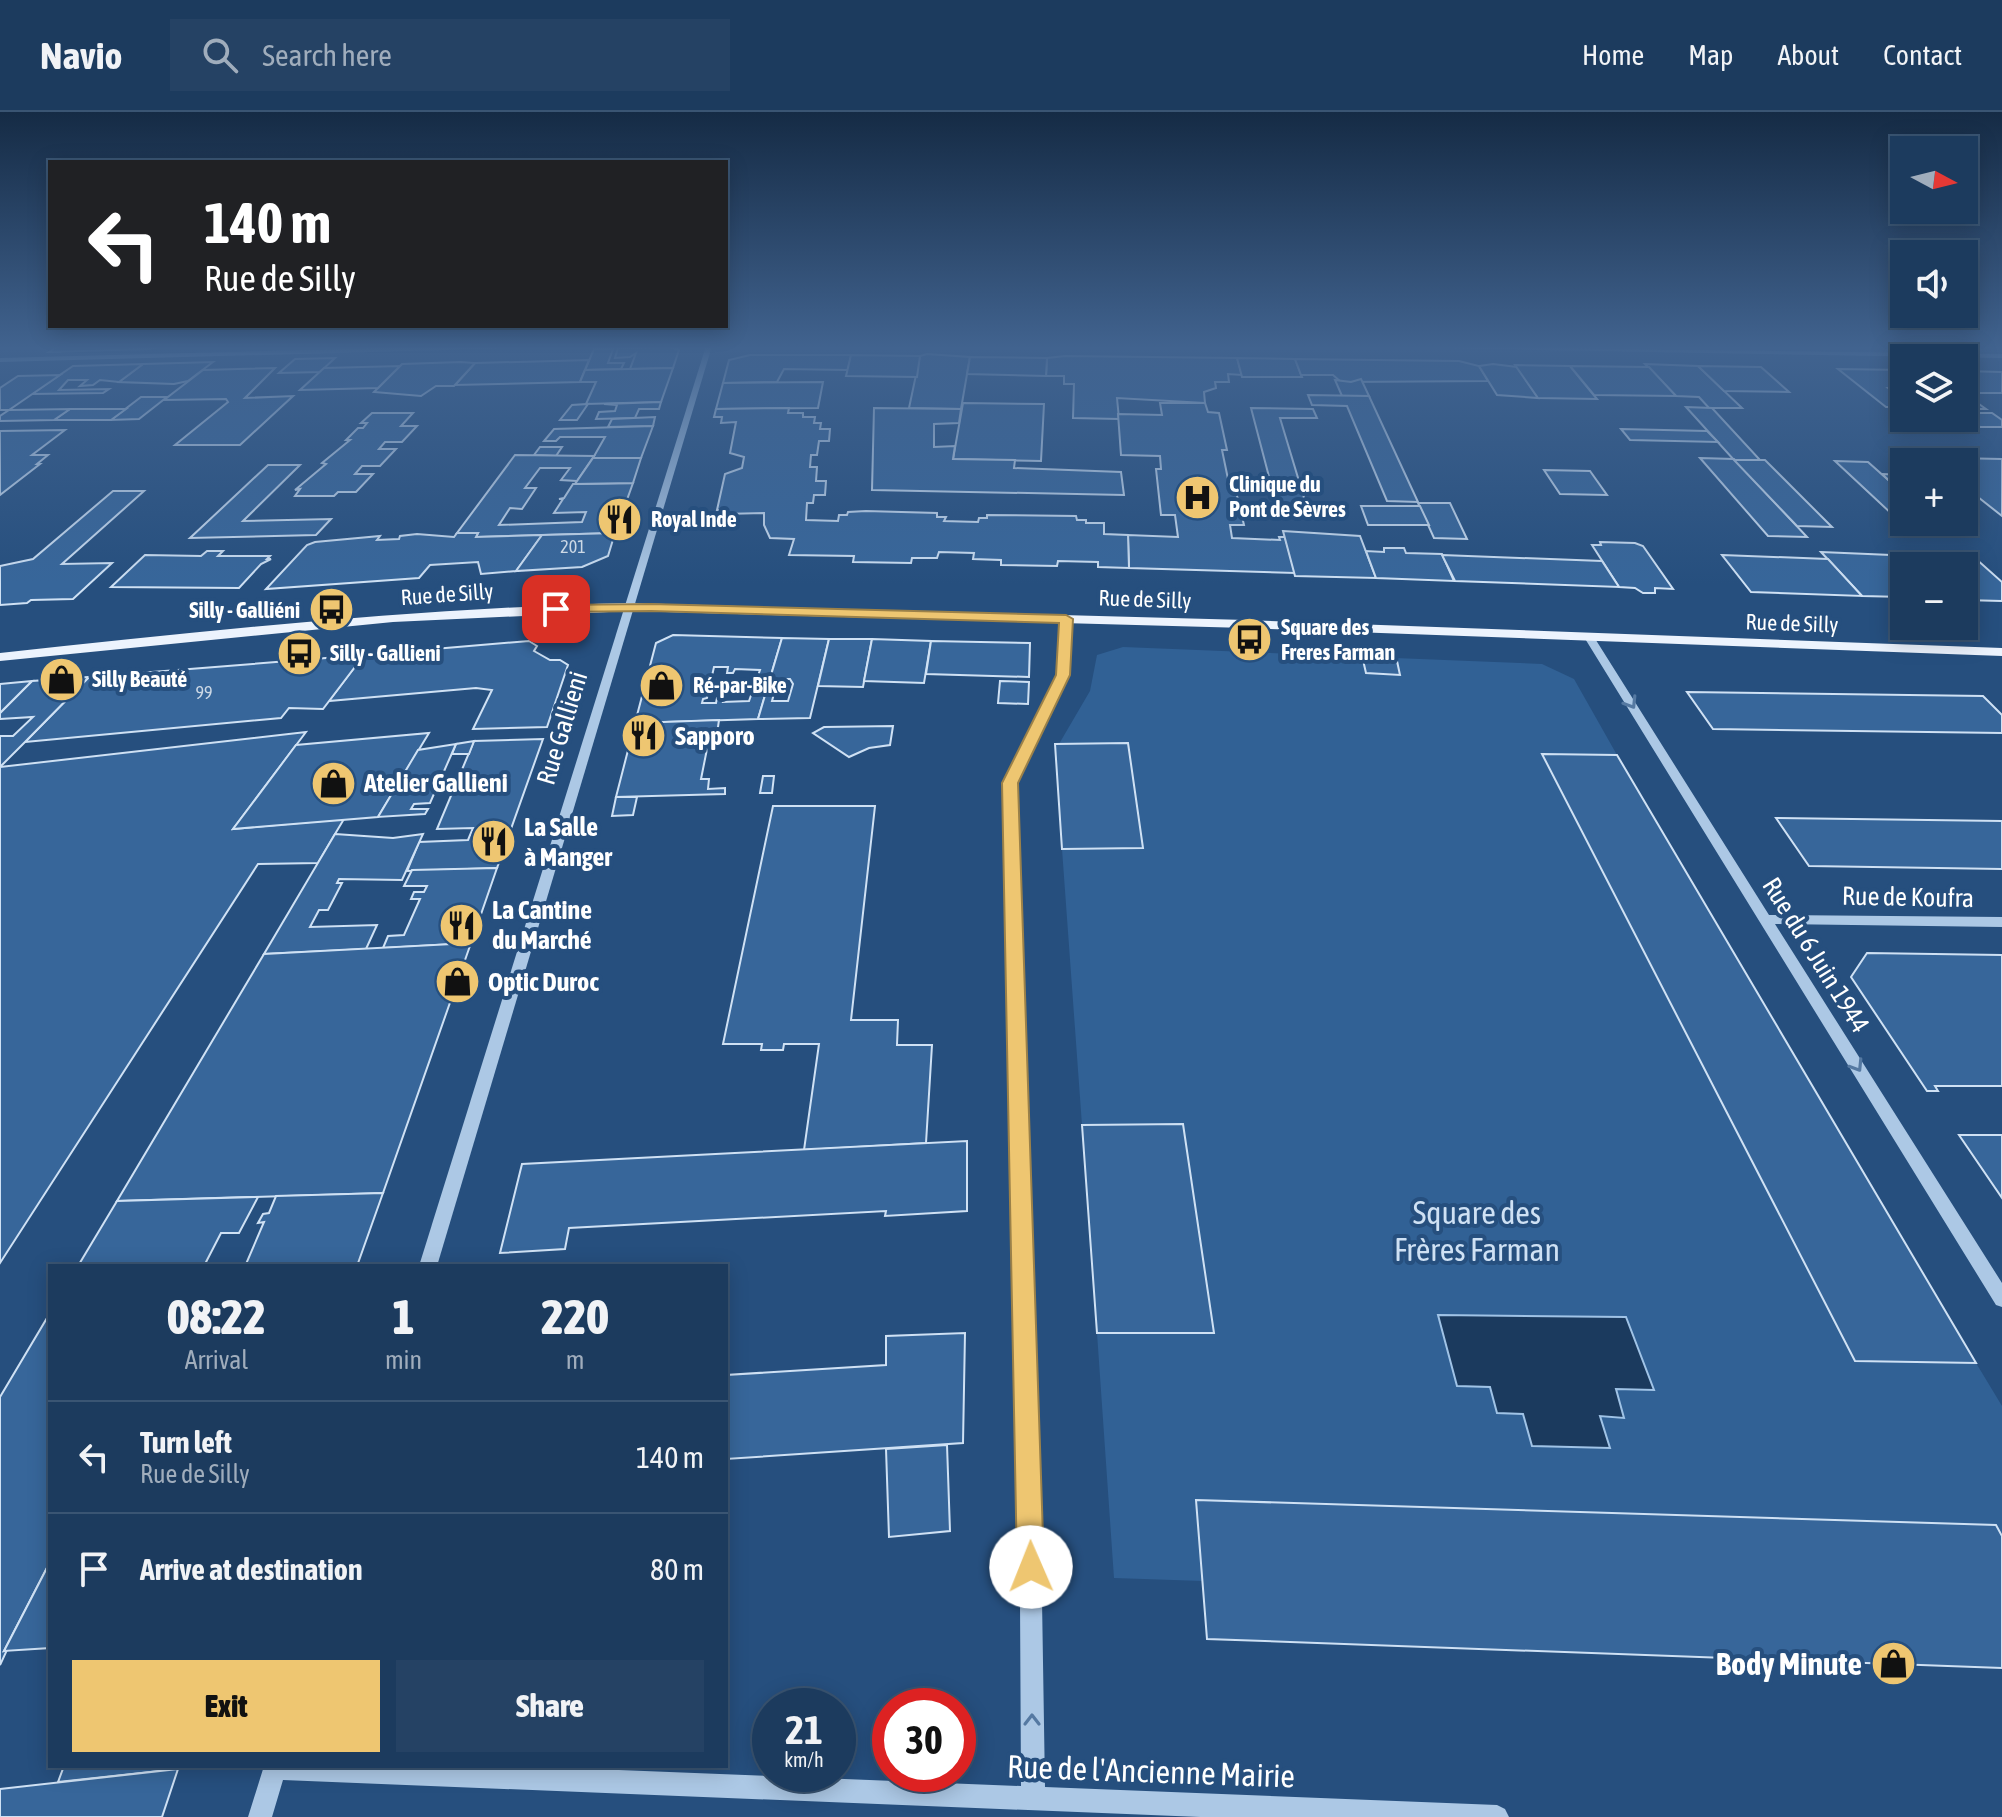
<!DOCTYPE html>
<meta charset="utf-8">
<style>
body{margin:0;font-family:"Asap Condensed",sans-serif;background:#254264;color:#f1f3f6;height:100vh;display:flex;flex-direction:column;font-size:30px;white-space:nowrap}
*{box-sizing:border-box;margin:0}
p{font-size:26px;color:#a0adbc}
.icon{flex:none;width:44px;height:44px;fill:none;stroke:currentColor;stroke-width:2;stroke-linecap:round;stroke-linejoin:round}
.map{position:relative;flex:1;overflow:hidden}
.sheet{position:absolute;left:48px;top:1152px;width:680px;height:504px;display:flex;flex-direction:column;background:#1c3b5e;border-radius:0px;box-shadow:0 4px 20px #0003,0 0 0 2px #3a5573}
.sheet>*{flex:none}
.guide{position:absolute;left:48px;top:48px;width:680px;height:168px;border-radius:0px;box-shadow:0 4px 20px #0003,0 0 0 2px #3a5573;background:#202124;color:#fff;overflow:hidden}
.needle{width:52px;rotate:97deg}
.tools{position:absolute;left:1890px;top:24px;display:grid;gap:16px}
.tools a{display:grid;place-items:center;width:88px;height:88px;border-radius:0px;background:#1c3b5e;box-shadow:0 4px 20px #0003,0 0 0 2px #3a5573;font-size:40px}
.speed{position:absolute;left:752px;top:1576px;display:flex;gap:16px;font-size:40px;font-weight:700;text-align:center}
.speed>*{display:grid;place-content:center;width:104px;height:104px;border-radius:50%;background:#1c3b5e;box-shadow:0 4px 20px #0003,0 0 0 2px #3a5573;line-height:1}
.speed small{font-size:20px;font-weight:400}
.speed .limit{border:12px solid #d22;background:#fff;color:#111}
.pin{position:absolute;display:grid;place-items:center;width:68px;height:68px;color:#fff;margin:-34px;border-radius:16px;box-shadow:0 4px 12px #0006}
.me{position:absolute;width:88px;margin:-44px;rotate:359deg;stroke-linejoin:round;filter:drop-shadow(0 0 6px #0008)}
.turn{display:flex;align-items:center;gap:28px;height:168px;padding:0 24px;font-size:36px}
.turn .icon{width:104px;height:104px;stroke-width:2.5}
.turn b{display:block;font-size:56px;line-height:68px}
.eta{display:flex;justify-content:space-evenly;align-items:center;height:136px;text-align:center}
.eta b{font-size:48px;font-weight:800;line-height:56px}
.button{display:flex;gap:16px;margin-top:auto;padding:16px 24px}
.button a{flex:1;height:92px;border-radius:0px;background:#eec671;color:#111;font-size:32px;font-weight:800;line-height:92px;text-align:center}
.button a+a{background:#254264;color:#f1f3f6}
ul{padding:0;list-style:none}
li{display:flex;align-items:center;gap:24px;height:112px;padding:0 24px;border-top:2px solid #3a5573}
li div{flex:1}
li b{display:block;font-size:30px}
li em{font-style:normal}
header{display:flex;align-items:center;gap:48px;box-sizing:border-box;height:112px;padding:0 40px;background:#1c3b5e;border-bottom:2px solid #3a5573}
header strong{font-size:38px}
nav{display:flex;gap:44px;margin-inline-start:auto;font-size:28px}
.search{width:560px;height:72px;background:#254264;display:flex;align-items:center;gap:20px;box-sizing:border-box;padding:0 28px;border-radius:0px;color:#a0adbc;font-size:30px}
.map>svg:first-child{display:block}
</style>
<header>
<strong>Navio</strong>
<div class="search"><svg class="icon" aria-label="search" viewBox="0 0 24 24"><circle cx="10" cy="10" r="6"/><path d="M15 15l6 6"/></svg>Search here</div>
<nav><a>Home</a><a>Map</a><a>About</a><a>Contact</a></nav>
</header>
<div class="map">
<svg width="2002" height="1705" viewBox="0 0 2002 1705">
<rect width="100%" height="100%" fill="#264f7e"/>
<!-- green -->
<path fill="#316195" d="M1123 535 1542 552 1574 567 1617 643H1542L1855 1249 1976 1251 2002 1294V1424L1996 1413 1196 1388 1203 1469 1114 1466 1097 1221H1214L1183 1012 1082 1013 1062 737 1143 736 1128 632H1059L1090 579 1097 543Z"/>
<!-- water -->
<path fill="#1b3a5e" stroke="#a0c3e6" stroke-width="2" d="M1438 1203 1626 1205 1654 1278 1616 1277 1624 1306 1600 1304 1610 1336 1532 1334 1523 1302 1497 1301 1490 1275 1457 1274Z"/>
<!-- building -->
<g fill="#37669a" stroke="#cfe1f4" stroke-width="2" fill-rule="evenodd">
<path d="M58 234H163L149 237 49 240Z"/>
<path d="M670 235 679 238 673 256 630 257 636 241 630 245 615 246 618 236Z"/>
<path d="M594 237H613L608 251H624L621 257 585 258Z"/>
<path d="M927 242 970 245 961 297 909 296 920 244Z"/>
<path d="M750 243H851L848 258 784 257 777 270 723 271 729 248Z"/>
<path d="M851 243 920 244 917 265 846 264Z"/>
<path d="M1065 244 1237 246 1242 263 1228 262 1229 270H1215L1216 276 1204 280 1205 291 1117 286 1119 307 1073 306 1074 272H1064V264H1046L1047 246Z"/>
<path d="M970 245 1047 246 1046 264 967 262Z"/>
<path d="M335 246 320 260 279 261 295 247Z"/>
<path d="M1237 246 1295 247 1302 265H1242Z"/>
<path d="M1295 247 1459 249 1479 254 1488 269 1341 270 1333 263H1301Z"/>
<path d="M589 248 580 270 455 273 475 251Z"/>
<path d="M213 250 188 269 174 272 119 270 143 252Z"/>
<path d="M461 250 475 251 454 274H436L421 284 374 280 402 252Z"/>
<path d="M143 252 119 270 100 268 93 273 80 274 87 268H68L59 278 109 277 103 281 32 282 73 254Z"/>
<path d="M1493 252 1517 255 1538 286 1497 283 1479 254Z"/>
<path d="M1645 252 1698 254 1742 296H1709L1699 285 1676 284Z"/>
<path d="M1515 253 1570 254 1597 287 1538 286Z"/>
<path d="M400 254 378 276 300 278 324 256Z"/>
<path d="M1570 254 1649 255 1676 284 1594 283Z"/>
<path d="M1698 254 1761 255 1789 280 1724 279Z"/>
<path d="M275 256 245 286 293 284 240 333H175L228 290 226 287 164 288 203 258Z"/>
<path d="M673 256 661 290 586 292 596 270H580L585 258Z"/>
<path d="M1838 257 1904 258V271H1901L1904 274 1888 276 1894 280 1904 281V295H1886Z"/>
<path d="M1964 259 2002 260V281H1970L1976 285H1969L1964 281Z"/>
<path d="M60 263 9 298H0V276L18 264Z"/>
<path d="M1361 267 1369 284H1342L1335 268 1351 270Z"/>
<path d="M823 270 818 296 716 297 723 271Z"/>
<path d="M1964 281 1969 285 1986 297H1964Z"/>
<path d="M1308 283 1369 284 1418 390 1387 389 1347 294 1312 293Z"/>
<path d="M141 285H167L139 307 111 308Z"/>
<path d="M661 290 659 297H639L635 306 596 307 599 300 615 299 617 293 604 292Z"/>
<path d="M963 291 1044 292 1041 349 953 347Z"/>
<path d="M1160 291H1205L1208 300 1219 301 1227 338H1222L1228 367H1233L1244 413H1230L1232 426 1280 428 1279 425H1285L1295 461 1129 456 1128 423 1178 425 1175 403H1161L1156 357H1161L1160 344 1121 343 1118 302 1162 303Z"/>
<path d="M588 292 577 308H560L572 293Z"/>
<path d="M1686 295 1712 296 1760 348H1734Z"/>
<path d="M789 296 788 301H803V305H815L814 311H821L820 317H830L829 329H819L817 343H811L810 355H817L816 369H826L825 383H814L813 391H807L806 408 838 409 839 403H847L848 400 866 399 937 401V405H946L944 409 978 410 979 406H987V403L1076 404 1077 408H1086V411H1104V422L1128 423 1129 456 1098 455V450L1058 449 1057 454 1001 453V448L973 447 974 441 939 440 937 446H912L911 451 853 450 854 444 789 443 794 427 770 426 764 413V401L724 402 725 398H717L725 362 742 356 744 345 730 341 736 310 721 311 722 305H714L716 297Z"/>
<path d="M874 296 961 297 959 311 934 312V335L955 334 953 347 1015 348 1014 356 1121 360 1124 383 872 378Z"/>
<path d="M1251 296 1313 297 1317 306H1280L1308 399H1278Z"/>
<path d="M70 297H126L111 308H54Z"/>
<path d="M70 297 54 308 0 309V304L9 298Z"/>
<path d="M372 301H413L401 314H417L402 330H385L379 337H396L380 354H362L355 362H373L356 380H338L334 384H295L300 377 295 378 326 352 322 351 350 328H346L358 316H363L367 311H361Z"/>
<path d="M1964 301H1992L2002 308V315H1980Z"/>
<path d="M655 305 653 314 608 315 612 307Z"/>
<path d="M653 314 641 346H593L605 325H560L556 329H544L554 317Z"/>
<path d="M1621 317 1707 319 1718 330 1630 328Z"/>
<path d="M65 318 32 343H48L37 352H40L0 383V319Z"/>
<path d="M540 335H562L556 344 534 343Z"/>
<path d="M515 343 594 344 577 369 561 368 570 356H540L525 376H536L522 397 510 396 499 413 582 410 586 400 554 401 563 387H559L564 386 573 372 633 371 615 421 476 425 478 421H457Z"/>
<path d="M1907 345 2002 347V404L1964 374V350H1913Z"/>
<path d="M593 346H641L633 371 575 372Z"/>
<path d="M1700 346 1734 347 1807 425 1768 424Z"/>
<path d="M1734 348H1765L1832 415 1797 414Z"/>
<path d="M1835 349 1868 350 1904 382V410H1936L1946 419 1909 418Z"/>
<path d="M268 353H300L243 409 331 407 316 423 190 426Z"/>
<path d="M1544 358 1590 359 1607 383 1560 382Z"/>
<path d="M1882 362 1904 363V382Z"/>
<path d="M113 379H144L62 452 112 451 73 487 31 488 27 491 0 493V454L33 447Z"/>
<path d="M1418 391H1450L1467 427 1434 426Z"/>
<path d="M1361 394H1420L1429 413H1368Z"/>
<path d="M1936 410H1961L1971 418H1944Z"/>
<path d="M1283 419 1360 424 1376 466 1295 464Z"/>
<path d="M457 421H478L476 425 542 423 516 459 481 462 478 450 430 453 419 466 266 477 307 433 315 430 380 424 377 428 399 427 400 424 417 422 454 425Z"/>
<path d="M615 421 608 444 582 455 516 459 542 423Z"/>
<path d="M1600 430 1635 431 1643 434 1673 477 1655 476V481H1643L1635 476 1619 475 1592 433H1601Z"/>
<path d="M1384 436H1404L1406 441 1442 442 1454 469 1376 466 1366 439 1384 440Z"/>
<path d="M207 439H223L218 444H270L267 447H271L261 452 239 476 111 475 145 443 201 444Z"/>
<path d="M1821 440 1891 443 1904 456V485L1862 484Z"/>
<path d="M1442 443 1602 449 1619 475 1455 469Z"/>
<path d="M1722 443 1828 447 1862 484 1751 480Z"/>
<path d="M1891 443 1975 446 2002 470V489L1964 488V454L1904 456Z"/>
<path d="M673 523 782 526 758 607 635 611 656 531ZM714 555H728L727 561H733L735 557 760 558 749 589 723 590 724 586H717L716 591H702L703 587 707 586Z"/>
<path d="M782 526 829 527 810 606 758 607ZM778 567H790L793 572 788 589H772Z"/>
<path d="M829 527H872L863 575 818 574Z"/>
<path d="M872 527 931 529 924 571 864 569Z"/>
<path d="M529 529 537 534 534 539 550 548H560L568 553 547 615 473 617 492 578 476 576 329 589 364 543Z"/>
<path d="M931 529 1030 531 1029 565 926 562Z"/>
<path d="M364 543 323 597 289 596 281 606 25 630 89 565Z"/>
<path d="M1363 548 1397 549 1400 563 1366 561Z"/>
<path d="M89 565 25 630 0 655V624H13L33 605 0 607V601L32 569Z"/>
<path d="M32 569 0 601V572Z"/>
<path d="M1000 569 1029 570 1028 592 998 591Z"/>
<path d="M1687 580 1983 584 2002 603V621L1713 617Z"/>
<path d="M719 608 717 622H710L701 667H709L708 677 725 676V682L616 685 635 611Z"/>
<path d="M893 614 890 633 869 636 849 645 813 621 824 615Z"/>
<path d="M306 620 233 717 344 707 335 722 318 751 258 752 0 1151V655Z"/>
<path d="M429 621 378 705 233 717 296 633Z"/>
<path d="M543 627 497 756 407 759 419 730 468 728 473 716 437 717 474 629Z"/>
<path d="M474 629 469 642H452L456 632Z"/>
<path d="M1128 631 1143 736 1062 737 1055 632Z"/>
<path d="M456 632 430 691 414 692 411 697H428L425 702 378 705 418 638Z"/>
<path d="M1542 642 1617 643 1976 1251 1855 1249Z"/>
<path d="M763 664H774L772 681H760Z"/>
<path d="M616 685H637L633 703 612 704Z"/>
<path d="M773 694H875L851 908H898L897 933H932L926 1031 804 1038 819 932H784L783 938H761L762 932H723Z"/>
<path d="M1776 706 2002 709V757L1809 754Z"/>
<path d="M335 722 393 726 423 722 402 768 339 767 337 771H342L328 798H319L310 815 377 813 366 837 264 842Z"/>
<path d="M497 756 471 831 383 836 388 824 404 823 420 787H411L414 780H424L427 774H404L412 758Z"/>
<path d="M471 831 383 1081 117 1089 264 842Z"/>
<path d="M1867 841 2002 843V974H1935L1938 979H1927L1851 865Z"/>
<path d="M1183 1012 1214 1221H1097L1082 1013Z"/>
<path d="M1959 1023H2002V1086Z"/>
<path d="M967 1029V1099L885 1104 886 1099 569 1116 565 1137 500 1141 522 1052Z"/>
<path d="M383 1081 357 1154 246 1152 264 1110 258 1111 263 1102 269 1101 276 1084Z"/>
<path d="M258 1085 239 1121H221L204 1154H78L117 1089Z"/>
<path d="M50 1201V1450L4 1539 7 1538 0 1553V1285Z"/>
<path d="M965 1221 963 1331 726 1347V1263L886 1253V1224Z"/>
<path d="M947 1333 950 1419 889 1425 886 1337Z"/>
<path d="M1196 1388 1996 1413 2002 1424V1556L1207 1527Z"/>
<path d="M50 1450V1536L4 1539Z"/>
<path d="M64 1654H179L178 1657 58 1670Z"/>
<path d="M178 1657 162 1705H0V1677Z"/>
</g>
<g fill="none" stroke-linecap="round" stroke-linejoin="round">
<!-- minor -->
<g fill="#acc8e5" fill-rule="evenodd">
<path d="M459 234H522L519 236 0 250V246Z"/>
<path d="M706 234H712L437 1154H419Z"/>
<path d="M1419 234 2002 242V246L1422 236Z"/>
<path d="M1066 504 1071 507 1068 563 1016 671 1039 1300 1045 1675 1497 1693 1505 1697 1509 1705H1200L283 1668 272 1705H248L264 1654H518L1021 1674 1019 1300 1004 671 1058 563 1061 507Z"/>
<path d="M1589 522 1594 525 1769 803 2002 805V815L1775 812 2002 1171V1195L1996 1193 1584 525Z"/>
</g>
<!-- major -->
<path fill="#ecf3fd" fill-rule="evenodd" d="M630 491 1246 508 2002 536V544L1246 516 630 499 393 510 0 549V541C210 518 419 496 630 491Z"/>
</g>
<!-- one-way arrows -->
<defs><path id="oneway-chevron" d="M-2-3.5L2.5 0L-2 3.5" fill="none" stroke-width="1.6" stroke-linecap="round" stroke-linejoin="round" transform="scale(2)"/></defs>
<g stroke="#5579a2">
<use href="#oneway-chevron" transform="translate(1631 591) rotate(58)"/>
<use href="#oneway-chevron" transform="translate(1857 954) rotate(58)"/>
<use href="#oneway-chevron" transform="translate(1032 1608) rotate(-90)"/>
</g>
<!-- sky -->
<linearGradient id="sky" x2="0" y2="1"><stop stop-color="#152b45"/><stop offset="0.5" stop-color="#41638f"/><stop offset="1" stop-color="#41638f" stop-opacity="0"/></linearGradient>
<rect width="2002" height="472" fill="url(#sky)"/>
<!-- route -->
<path fill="#eec671" stroke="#9b8149" stroke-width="2" d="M651 492 1066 503 1073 507 1070 563 1018 671 1044 1455 1040 1464 1031 1468 1021 1464 1017 1455 1002 671 1056 563 1059 511 651 499 556 500 550 497 556 493Z"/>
<!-- icons -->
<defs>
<symbol id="hospital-disc" viewBox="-11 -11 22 22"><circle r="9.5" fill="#eec671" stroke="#264f7e"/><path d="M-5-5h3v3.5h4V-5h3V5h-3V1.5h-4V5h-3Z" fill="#111"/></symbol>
<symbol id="restaurant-disc" viewBox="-11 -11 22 22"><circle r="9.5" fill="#eec671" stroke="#264f7e"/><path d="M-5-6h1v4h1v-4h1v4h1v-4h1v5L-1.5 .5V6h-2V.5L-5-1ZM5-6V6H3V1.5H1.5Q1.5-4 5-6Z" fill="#111"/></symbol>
<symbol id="bus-disc" viewBox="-11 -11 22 22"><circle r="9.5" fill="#eec671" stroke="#264f7e"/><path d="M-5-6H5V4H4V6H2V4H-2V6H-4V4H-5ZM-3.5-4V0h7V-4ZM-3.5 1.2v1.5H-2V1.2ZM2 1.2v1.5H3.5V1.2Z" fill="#111"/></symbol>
<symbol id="shop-disc" viewBox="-11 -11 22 22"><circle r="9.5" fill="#eec671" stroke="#264f7e"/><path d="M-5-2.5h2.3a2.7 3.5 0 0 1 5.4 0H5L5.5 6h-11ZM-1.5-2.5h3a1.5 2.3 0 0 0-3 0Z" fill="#111"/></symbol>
</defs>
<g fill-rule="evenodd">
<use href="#hospital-disc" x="1172" y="360" width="51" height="51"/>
<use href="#restaurant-disc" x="594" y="382" width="51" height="51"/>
<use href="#bus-disc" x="306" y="472" width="51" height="51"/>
<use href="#bus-disc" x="1224" y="502" width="51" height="51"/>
<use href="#bus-disc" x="274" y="516" width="51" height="51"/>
<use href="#shop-disc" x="36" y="542" width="51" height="51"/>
<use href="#shop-disc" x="636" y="548" width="51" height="51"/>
<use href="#restaurant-disc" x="618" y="598" width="51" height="51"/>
<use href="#shop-disc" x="308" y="646" width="51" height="51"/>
<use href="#restaurant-disc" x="468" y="704" width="51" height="51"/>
<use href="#restaurant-disc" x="436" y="788" width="51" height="51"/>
<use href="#shop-disc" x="432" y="844" width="51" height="51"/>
<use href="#shop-disc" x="1868" y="1526" width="51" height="51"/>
</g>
<g text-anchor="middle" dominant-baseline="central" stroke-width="8" stroke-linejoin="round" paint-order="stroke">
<!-- far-number labels -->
<g font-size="18" fill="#cdd9e6">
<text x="573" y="434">201</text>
<text x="204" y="580">99</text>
</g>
<!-- far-poi labels -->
<g font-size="22" font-weight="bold" fill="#fff" stroke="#264f7e" text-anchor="start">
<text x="1229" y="372">Clinique du<tspan x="1229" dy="25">Pont de Sèvres</tspan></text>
<text x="651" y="407">Royal Inde</text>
<text x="300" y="498" text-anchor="end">Silly - Galliéni</text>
<text x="1281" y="515">Square des<tspan x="1281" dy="25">Freres Farman</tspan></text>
<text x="330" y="541">Silly - Gallieni</text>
<text x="92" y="567">Silly Beauté</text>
<text x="693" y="573">Ré-par-Bike</text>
</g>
<!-- far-street labels -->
<g font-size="22" fill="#fff" stroke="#264f7e">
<text transform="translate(447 482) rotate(-4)">Rue de Silly</text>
<text transform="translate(1145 487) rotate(2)">Rue de Silly</text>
<text transform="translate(1792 511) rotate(2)">Rue de Silly</text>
</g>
<!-- street labels -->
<g font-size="26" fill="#fff" stroke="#264f7e">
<text transform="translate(562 616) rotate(-73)">Rue Gallieni</text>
<text transform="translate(1908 785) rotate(1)">Rue de Koufra</text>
<text transform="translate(1816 843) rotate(58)">Rue du 6 Juin 1944</text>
</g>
<!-- poi labels -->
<g font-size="26" font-weight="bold" fill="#fff" stroke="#264f7e" text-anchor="start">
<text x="675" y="624">Sapporo</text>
<text x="364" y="671">Atelier Gallieni</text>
<text x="524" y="715">La Salle<tspan x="524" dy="30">à Manger</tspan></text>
<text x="492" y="798">La Cantine<tspan x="492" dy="30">du Marché</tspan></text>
<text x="488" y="870">Optic Duroc</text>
</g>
<!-- near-park labels -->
<g font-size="32" fill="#cfe1f4" stroke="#264f7e">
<text x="1477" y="1100">Square des<tspan x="1477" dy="37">Frères Farman</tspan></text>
</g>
<!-- near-poi labels -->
<g font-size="32" font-weight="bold" fill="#fff" stroke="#264f7e" text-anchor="end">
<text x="1862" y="1551">Body Minute</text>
</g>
<!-- near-street labels -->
<g font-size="32" fill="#fff" stroke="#264f7e">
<text transform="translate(1151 1659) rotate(2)">Rue de l'Ancienne Mairie</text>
</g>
</g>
</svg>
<div class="tools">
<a><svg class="needle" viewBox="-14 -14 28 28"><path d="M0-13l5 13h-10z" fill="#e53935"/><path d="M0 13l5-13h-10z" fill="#a0adbc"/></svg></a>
<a><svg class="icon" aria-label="sound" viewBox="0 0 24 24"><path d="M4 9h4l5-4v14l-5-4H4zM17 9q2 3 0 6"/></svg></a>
<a><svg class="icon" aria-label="layers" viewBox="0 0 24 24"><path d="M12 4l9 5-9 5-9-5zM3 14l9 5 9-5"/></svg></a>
<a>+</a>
<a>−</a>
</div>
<div class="speed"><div>21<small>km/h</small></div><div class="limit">30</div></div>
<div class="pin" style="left:556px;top:497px;background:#d93025"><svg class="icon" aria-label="arrive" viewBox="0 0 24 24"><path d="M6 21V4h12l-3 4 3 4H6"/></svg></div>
<svg class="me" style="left:1031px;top:1455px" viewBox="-20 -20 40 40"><circle r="19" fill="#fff"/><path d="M0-13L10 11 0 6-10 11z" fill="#eec671"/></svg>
<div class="guide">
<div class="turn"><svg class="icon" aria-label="left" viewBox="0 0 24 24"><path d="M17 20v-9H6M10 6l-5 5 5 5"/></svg><div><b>140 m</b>Rue de Silly</div></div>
</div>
<section class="sheet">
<div class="eta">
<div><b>08:22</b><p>Arrival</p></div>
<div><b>1</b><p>min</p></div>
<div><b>220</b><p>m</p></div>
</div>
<ul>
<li><svg class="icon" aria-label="left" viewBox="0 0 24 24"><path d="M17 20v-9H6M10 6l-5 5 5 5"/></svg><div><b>Turn left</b><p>Rue de Silly</p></div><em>140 m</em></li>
<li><svg class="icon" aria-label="arrive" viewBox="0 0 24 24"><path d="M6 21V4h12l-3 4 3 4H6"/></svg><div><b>Arrive at destination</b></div><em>80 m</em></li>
</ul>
<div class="button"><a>Exit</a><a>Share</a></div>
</section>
</div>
